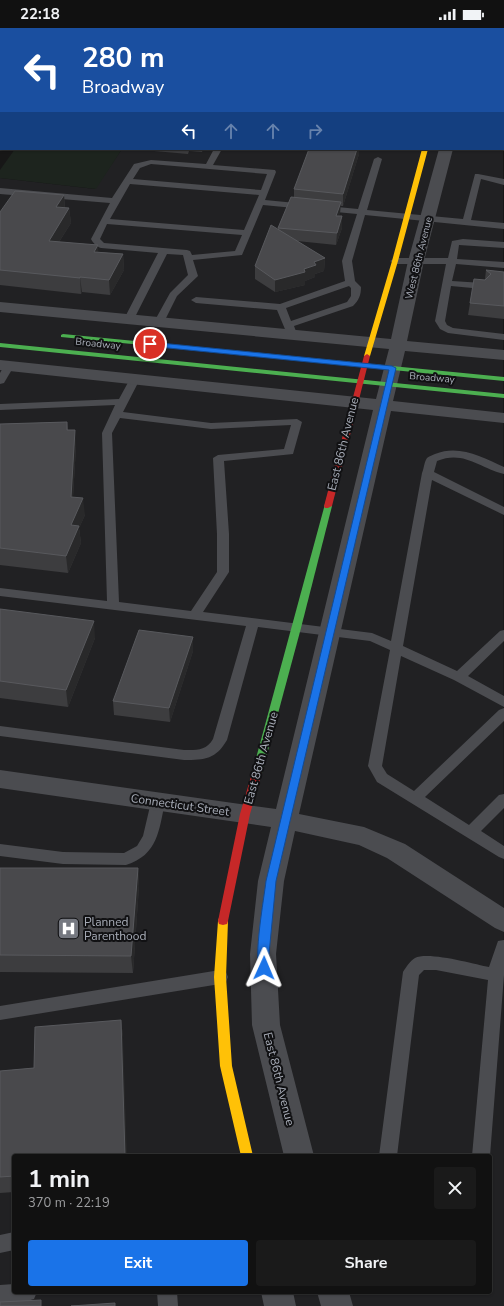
<!DOCTYPE html>
<meta charset="utf-8">
<style>
body{margin:0;font-family:"Nunito Sans",sans-serif;background:#1a1a1a;color:#f1f3f6;height:100vh;display:flex;flex-direction:column;font-size:15px;white-space:nowrap}
*{box-sizing:border-box;margin:0}
p{font-size:13px;color:#9c9d9f}
.icon{flex:none;width:22px;height:22px;fill:none;stroke:currentColor;stroke-width:2;stroke-linecap:round;stroke-linejoin:round}
.map{position:relative;flex:1;overflow:hidden}
.details{position:absolute;left:12px;top:1126px;width:480px;height:140px;display:flex;flex-direction:column;background:#111;border-radius:4px;box-shadow:0 1px 3px #0004,0 0 0 1px #303131}
.details>*{flex:none}
.hud{position:absolute;left:0px;top:0px;width:504px;height:122px;box-shadow:0 1px 3px #0004,0 0 0 1px #303131;background:#1a4fa0;color:#fff;overflow:hidden}
.pin{position:absolute;display:grid;place-items:center;width:34px;height:34px;color:#fff;margin:-17px;border:2px solid #fff;border-radius:50%;box-shadow:0 1px 4px #0007}
.me{position:absolute;width:44px;margin:-22px;rotate:1deg;stroke-linejoin:round;filter:drop-shadow(0 0 3px #0008)}
.turn{display:flex;align-items:center;gap:14px;height:84px;padding:0 16px;font-size:18px}
.turn .icon{width:52px;height:52px;stroke-width:2.5}
.turn b{display:block;font-size:28px;line-height:34px}
.lanes{display:flex;align-items:center;height:38px;padding:0 16px;background:#0003;justify-content:center;gap:20px;direction:ltr}
.lanes .off{opacity:.35}
.round{display:grid;place-items:center;flex:none;width:42px;height:42px;border-radius:4px;background:#1a1a1a}
.overview{display:flex;align-items:center;justify-content:space-between;height:68px;padding:0 16px}
h1{font-size:24px;font-weight:700;line-height:30px}
.button{display:flex;gap:8px;margin-top:auto;padding:8px 16px}
.button a{flex:1;height:46px;border-radius:4px;background:#1a73e8;color:#fff;font-size:16px;font-weight:700;line-height:46px;text-align:center}
.button a+a{background:#1a1a1a;color:#f1f3f6}
.status{display:flex;justify-content:space-between;align-items:center;height:28px;padding:0 20px;background:#111;direction:ltr}
.status svg{height:11px;fill:currentColor}
.map>svg:first-child{display:block}
</style>
<div class="status"><b>22:18</b><svg viewBox="0 0 49 12"><path d="M0 12V9h3v3zM5 12V6h3v6zM10 12V3h3v9zM15 12V0h3v12zM26 1h20v11H26zM47 4h2v5h-2z"/></svg></div>
<div class="map">
<svg width="504" height="1278" viewBox="0 0 504 1278">
<rect width="100%" height="100%" fill="#171717"/>
<!-- built -->
<path fill="#212123" fill-rule="evenodd" d="M503 108 504 1278H0V150L95 161 122 121H503ZM14 1128H490V1264H14Z"/>
<!-- green -->
<g fill="#1d241e">
<path d="M0 0H504V108L503 1H1L0 65Z"/>
<path d="M15 121H122L96 161 0 150V142Z"/>
</g>
<g fill="none" stroke-linecap="round" stroke-linejoin="round">
<!-- lane -->
<g fill="#4b4c50" fill-rule="evenodd">
<path d="M214 121H222L213 137 275 142 276 144 265 172 358 181 374 131 378 129 382 131 367 182 463 191 475 146H478L504 151V157L481 151 471 192 504 195V201L365 187 352 233 355 253 361 259C361 267 359 272 353 278L294 298 297 306 292 309 287 306 277 282 196 275 191 272 196 269 280 276 345 253 342 233 357 186 263 177 242 227 193 232 198 248 177 268 164 294 159 297 154 294 170 265 188 247 183 227 167 226 134 291 132 293H126L124 291 158 225 101 220C97 219 93 215 91 211L110 175 0 166V160L112 170 134 136 151 132 206 136ZM151 136 267 146 261 162 133 151 140 140ZM130 156 259 167 244 202 110 191ZM107 196 242 207 235 223 192 227 190 223 187 222 104 215 100 211ZM349 258 351 260V268L347 274 291 293 286 280Z"/>
<path d="M463 211 504 214V220L459 217 457 231 504 234V240L456 236 452 253 483 255 488 258 483 261 451 258 445 293 447 297 453 300 504 306V312L448 305 440 301 435 293 446 236H395L390 233 395 230H448L452 213Z"/>
<path d="M9 335 14 338 4 355 0 356V345L5 336Z"/>
<path d="M135 348 140 351 123 384 211 395 297 391 302 394 293 426 224 433 229 506V544L203 584 372 605 391 613 422 445C424 441 424 434 427 430 429 428 433 427 435 426 459 416 482 429 504 439V446C479 440 464 422 437 433L434 444 504 479V487L432 452 403 618 457 643 500 603 504 602V613L468 648 504 668V679L454 652 401 628 382 738 387 746 414 763 499 682 504 680V693L425 769 469 797 499 767 504 766V780L481 803 504 818V831L499 829 377 754 368 738 390 622 370 613 258 599 227 712C216 731 205 732 184 732L0 708V698L184 722C197 722 206 723 213 711L246 598 0 568V560L107 573 102 405 115 377 0 382V376L119 371 131 349ZM120 390 211 401 291 397 284 421 218 427 213 430 217 506V544L191 583 119 574 112 405Z"/>
<path d="M158 769 163 770 165 774C159 802 158 827 126 837L63 836 0 828V816L63 824 124 825 137 818 143 808 151 774 153 770Z"/>
<path d="M504 912V947L490 1128H472L488 952 436 942H424L419 947 397 1128H379L403 944C406 939 410 933 415 930 428 923 474 936 489 939L498 913Z"/>
<path d="M220 942 226 944 228 949 226 954 220 956 0 992V978Z"/>
<path d="M14 1204V1222L0 1225V1207Z"/>
<path d="M14 1256V1264H37L34 1271 27 1273 0 1277V1257Z"/>
<path d="M157 1264H177L178 1278H158Z"/>
</g>
<!-- street -->
<g fill="#4b4c50" fill-rule="evenodd">
<rect x="463" y="0" width="12" height="1"/>
<path d="M439 121H453L424 233 407 313 504 322V332L405 323 393 373 504 385V395L391 383 299 786 364 799 405 816 504 880V904L495 900 387 830 359 817 295 803 284 853 276 926 280 997 314 1128H284L252 997 250 926 258 853 271 799 0 760V742L276 781 373 382 0 342V332L376 371 389 321 0 284V274L391 311 408 233Z"/>
<path d="M261 1264H293L296 1278H264Z"/>
<path d="M317 1264H349L353 1278H321Z"/>
</g>
<!-- fast -->
<g fill="#4caf50" fill-rule="evenodd">
<path d="M63 306 504 349V353L61 309V307Z"/>
<path d="M0 315 504 366V370L0 319Z"/>
<path d="M325 476H328L332 478 301 600 262 745 260 748H254L252 745Z"/>
</g>
<!-- slow -->
<g fill="#ffc107" fill-rule="evenodd">
<path d="M422 121H428L398 233 370 328 367 330 365 329 364 328 392 233Z"/>
<path d="M223 889 227 890 228 893 226 949 232 1038 253 1128H241L220 1038 214 949 218 893 219 890Z"/>
</g>
<!-- jam -->
<g fill="#c62828" fill-rule="evenodd">
<path d="M367 326 370 328 332 478 328 480H325L324 478 364 328Z"/>
<path d="M257 741 260 742 262 745 250 786 228 893 227 896 223 897 219 896 218 893 240 786 252 745 254 742Z"/>
</g>
</g>
<!-- wall -->
<g fill="#3d3d3f">
<path d="M154 121H203L202 124 189 123 188 126 154 123Z"/>
<path d="M359 126 343 178H340L339 188H342V200L336 217 297 213 325 230 324 243 315 246V249L305 253V257L275 264 255 251V238L278 202V200L294 170V161Z"/>
<path d="M64 167 65 180H69L71 195 59 214 98 217V224L123 226 124 242 110 267 82 264 81 266 0 257V184Z"/>
<path d="M486 242 504 244V291L468 287 470 275 485 251Z"/>
<path d="M67 394 68 402 76 418 73 469 85 487 79 500 81 515 68 545 0 537V396Z"/>
<path d="M0 581 95 610 68 679 0 670Z"/>
<path d="M193 609V623L170 694 114 687 113 673Z"/>
<path d="M0 840H138L139 858 133 945 0 944Z"/>
<path d="M121 992 123 1009 14 1128V1164L0 1165V1043L34 1040Z"/>
</g>
<!-- shaded-wall -->
<g fill="#29292a">
<path d="M357 121H359V126L343 178V166Z"/>
<path d="M64 167 65 182 56 179Z"/>
<path d="M341 174 340 186 336 200V188Z"/>
<path d="M69 180 71 195 50 228 49 213Z"/>
<path d="M342 188V200L336 217 337 205Z"/>
<path d="M98 217 99 232 94 224Z"/>
<path d="M123 226 124 242 110 267 109 252Z"/>
<path d="M325 230 324 243 315 246V249L305 253V257L275 264V252L304 241 314 234Z"/>
<path d="M80 249 82 264 81 266 80 250Z"/>
<path d="M75 402 76 418 72 485 71 469Z"/>
<path d="M83 470 85 487 79 500 81 515 68 545 66 528 71 497Z"/>
<path d="M94 593 95 610 68 679 66 662Z"/>
<path d="M193 609V623L170 694 169 680Z"/>
<path d="M138 840 139 858 133 945 131 928Z"/>
<path d="M121 992 123 1009 127 1128H125Z"/>
</g>
<!-- building -->
<g fill="#49494c" stroke="#58595d">
<path d="M309 121H357L343 166 294 161Z"/>
<path d="M15 163 64 167 56 179 69 180 49 213 98 217 94 224 123 226 109 252 80 249V250L0 242V184Z"/>
<path d="M291 169 341 174 336 188H342L337 205 278 200Z"/>
<path d="M271 197 325 230 314 234 316 237 304 241 305 244 275 252 255 238Z"/>
<path d="M486 242 504 244V278L470 275 474 251 485 252 491 246Z"/>
<path d="M67 394V402H75L71 469 83 470 71 497 79 498 66 528 0 520V396Z"/>
<path d="M0 581 94 593 66 662 0 653Z"/>
<path d="M139 602 193 609 169 680 113 673Z"/>
<path d="M0 840H138L131 928 0 927Z"/>
<path d="M121 992 125 1128H14V1148L0 1149V1043L34 1040 35 999Z"/>
<path d="M41 1272V1278H0V1274Z"/>
<path d="M115 1275V1278H71Z"/>
</g>
<!-- route -->
<path fill="#1a73e8" stroke="#114b97" d="M150 314 392 338 396 340 276 853 269 926V940L268 944 264 945 260 944C253 930 264 871 266 853L389 342 148 318V315Z"/>
<!-- icons -->
<defs>
<symbol id="hospital-square" viewBox="-11 -11 22 22"><rect x="-9" y="-9" width="18" height="18" rx="4" fill="#757880" stroke="#111113"/><path d="M-5-5h3v3.5h4V-5h3V5h-3V1.5h-4V5h-3Z" fill="#fff"/></symbol>
</defs>
<g fill-rule="evenodd">
<use href="#hospital-square" x="56" y="888" width="25" height="25"/>
</g>
<g text-anchor="middle" dominant-baseline="central" stroke-width="4" stroke-linejoin="round" paint-order="stroke">
<!-- far-street labels -->
<g font-size="10" fill="#a8adb8" stroke="#111113">
<text transform="translate(419 230) rotate(-76)">West 86th Avenue</text>
<text transform="translate(98 316) rotate(6)">Broadway</text>
<text transform="translate(432 350) rotate(5)">Broadway</text>
</g>
<!-- street labels -->
<g font-size="12" fill="#a8adb8" stroke="#111113">
<text transform="translate(343 416) rotate(-76)">East 86th Avenue</text>
<text transform="translate(261 730) rotate(-74)">East 86th Avenue</text>
<text transform="translate(180 777) rotate(8)">Connecticut Street</text>
<text transform="translate(279 1051) rotate(76)">East 86th Avenue</text>
</g>
<!-- poi labels -->
<g font-size="12" fill="#a8adb8" stroke="#111113" text-anchor="start">
<text x="84" y="894">Planned<tspan x="84" dy="14">Parenthood</tspan></text>
</g>
</g>
</svg>
<div class="pin" style="left:150px;top:316px;background:#d93025"><svg class="icon" aria-label="arrive" viewBox="0 0 24 24"><path d="M6 21V4h12l-3 4 3 4H6"/></svg></div>
<svg class="me" style="left:264px;top:940px" viewBox="-20 -20 40 40"><path d="M0-17L14 15 0 8-14 15z" fill="#1a73e8" stroke="#fff" stroke-width="4"/></svg>
<div class="hud">
<div class="turn"><svg class="icon" aria-label="left" viewBox="0 0 24 24"><path d="M17 20v-9H6M10 6l-5 5 5 5"/></svg><div><b>280 m</b>Broadway</div></div>
<div class="lanes"><svg class="icon" aria-label="left" viewBox="0 0 24 24"><path d="M17 20v-9H6M10 6l-5 5 5 5"/></svg><svg class="icon off" aria-label="ahead" viewBox="0 0 24 24"><path d="M12 20V5M6 11l6-6 6 6"/></svg><svg class="icon off" aria-label="ahead" viewBox="0 0 24 24"><path d="M12 20V5M6 11l6-6 6 6"/></svg><svg class="icon off" aria-label="right" viewBox="0 0 24 24"><path d="M7 20v-9h11M14 6l5 5-5 5"/></svg></div>
</div>
<section class="details">
<div class="overview"><div><h1>1 min</h1><p>370 m · 22:19</p></div><a class="round"><svg class="icon" aria-label="close" viewBox="0 0 24 24"><path d="M6 6l12 12M18 6L6 18"/></svg></a></div>
<div class="button"><a>Exit</a><a>Share</a></div>
</section>
</div>
